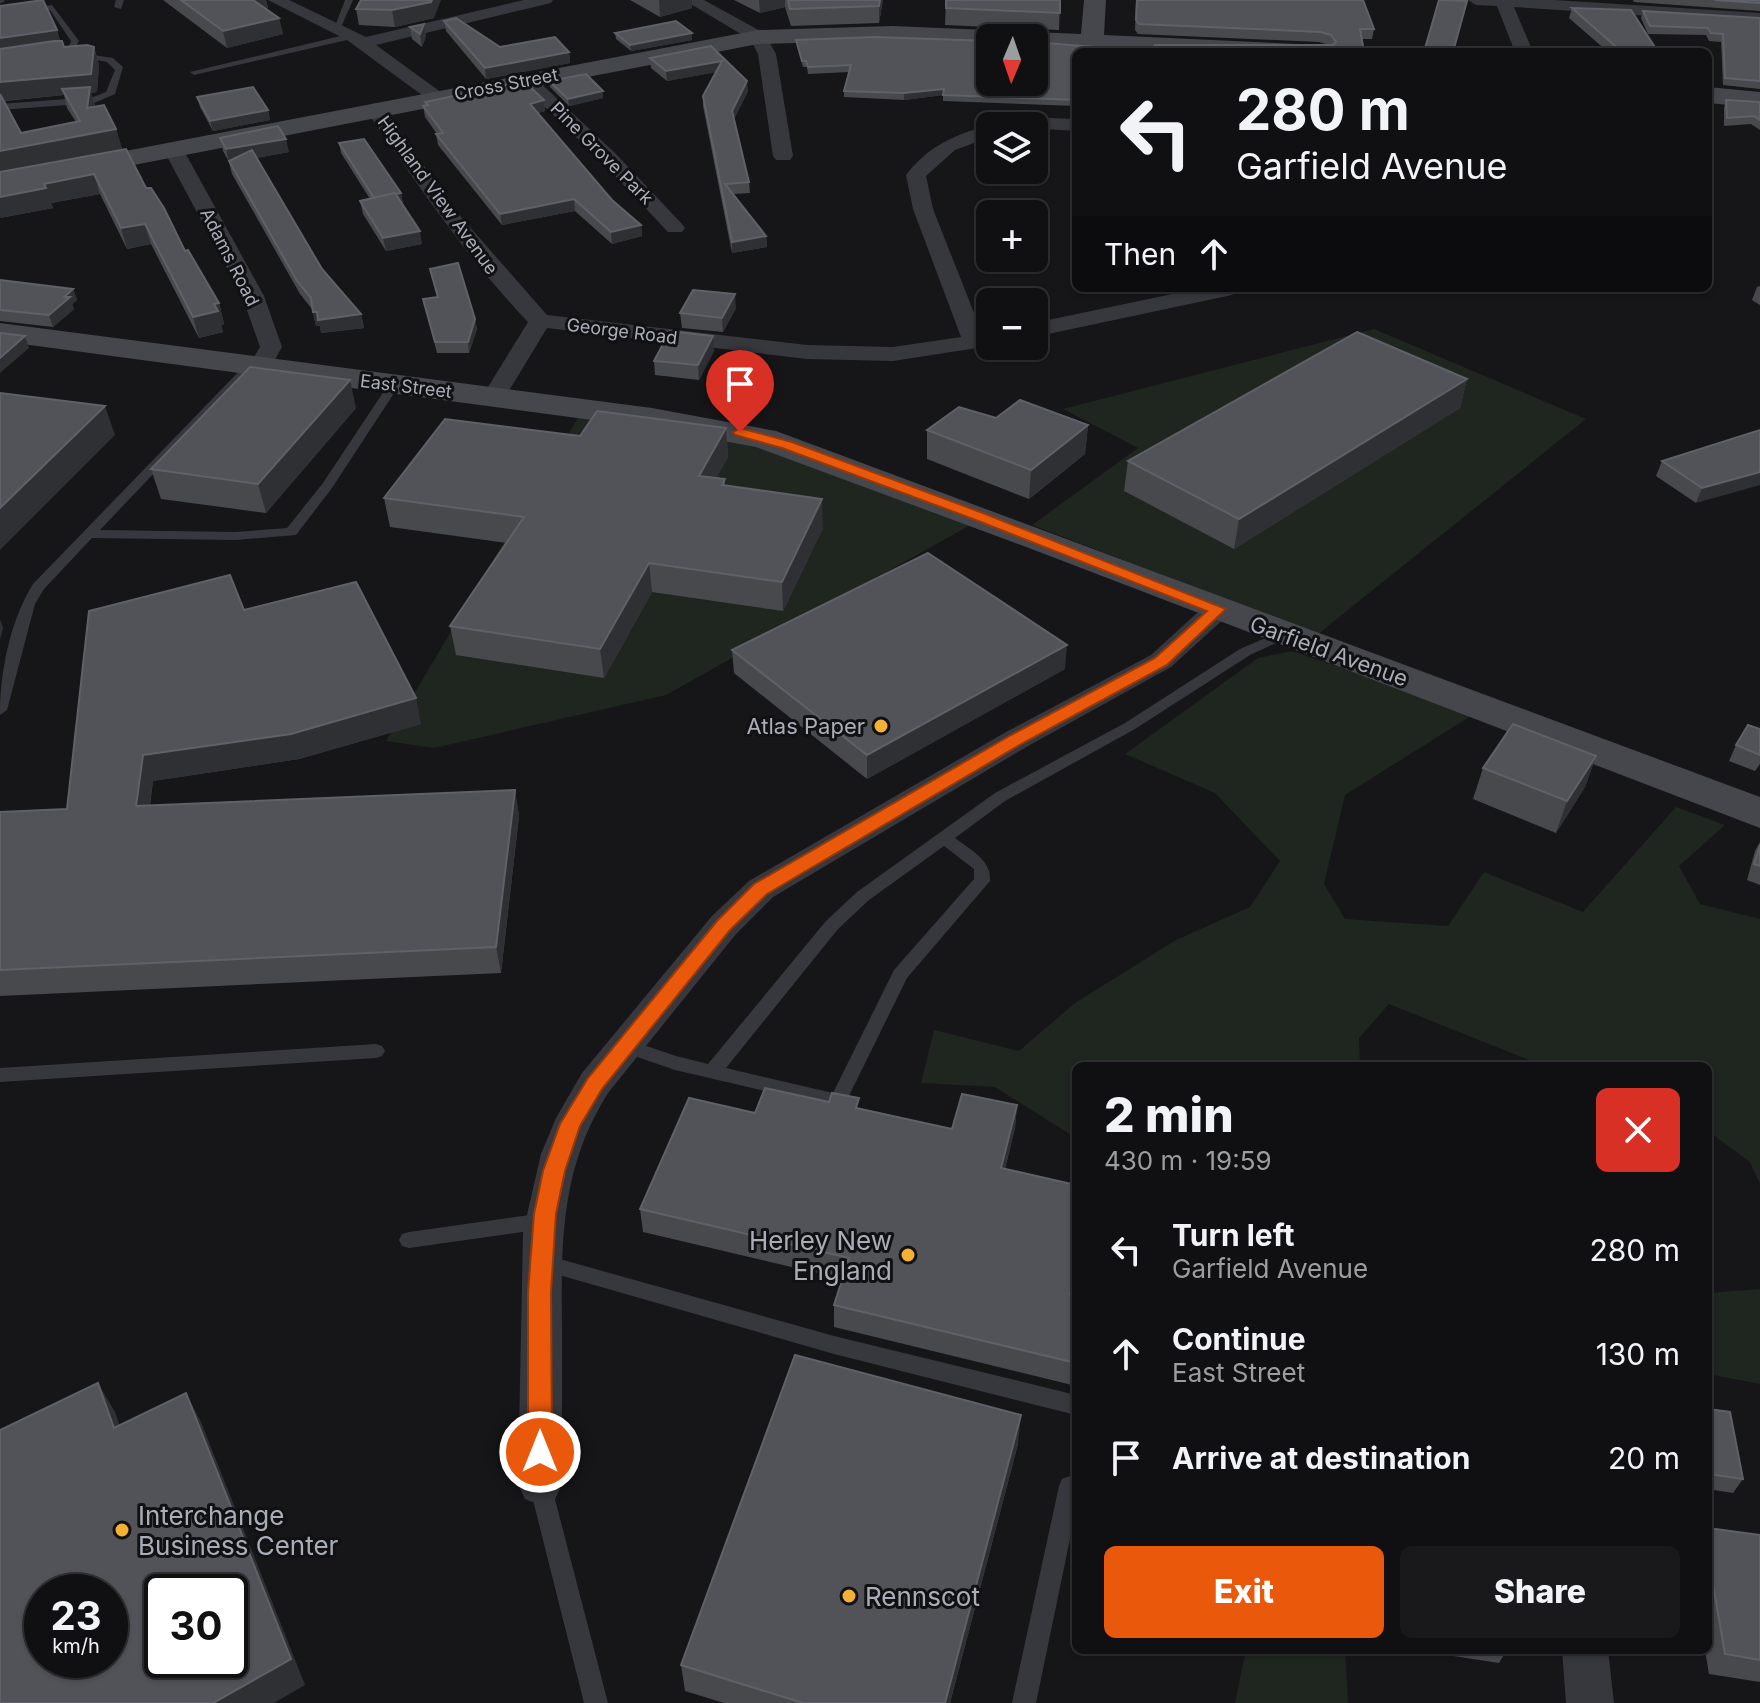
<!DOCTYPE html>
<meta charset="utf-8">
<style>
body{margin:0;font-family:Inter,sans-serif;background:#19191b;color:#f1f3f6;height:100vh;display:flex;flex-direction:column;font-size:30px;white-space:nowrap}
*{box-sizing:border-box;margin:0}
p{font-size:26px;color:#9c9d9f}
.icon{flex:none;width:44px;height:44px;fill:none;stroke:currentColor;stroke-width:2;stroke-linecap:round;stroke-linejoin:round}
.map{position:relative;flex:1;overflow:hidden}
.sheet{position:absolute;left:1072px;top:1062px;width:640px;height:592px;display:flex;flex-direction:column;background:#101012;border-radius:12px;box-shadow:0 2px 6px #0004,0 0 0 2px #303032}
.sheet>*{flex:none}
.guide{position:absolute;left:1072px;top:48px;width:640px;height:244px;border-radius:12px;box-shadow:0 2px 6px #0004,0 0 0 2px #303032;background:#101012;color:#f1f3f6;overflow:hidden}
.needle{width:52px;rotate:182deg}
.tools{position:absolute;left:976px;top:24px;display:grid;gap:16px}
.tools a{display:grid;place-items:center;width:72px;height:72px;border-radius:12px;background:#101012;box-shadow:0 2px 6px #0004,0 0 0 2px #303032;font-size:40px}
.speed{position:absolute;left:24px;top:1574px;display:flex;gap:16px;font-size:40px;font-weight:700;text-align:center}
.speed>*{display:grid;place-content:center;width:104px;height:104px;border-radius:50%;background:#101012;box-shadow:0 2px 6px #0004,0 0 0 2px #303032;line-height:1}
.speed small{font-size:20px;font-weight:400}
.speed .limit{border:4px solid #111;border-radius:12px;background:#fff;color:#111}
.pin{position:absolute;display:grid;place-items:center;width:68px;height:68px;color:#fff;margin:-82px -34px;border-radius:50% 50% 50% 0;rotate:-45deg;box-shadow:0 0 8px #0007}
.pin .icon{rotate:45deg}
.me{position:absolute;width:88px;margin:-44px;rotate:0deg;stroke-linejoin:round;filter:drop-shadow(0 0 6px #0008)}
.turn{display:flex;align-items:center;gap:28px;height:168px;padding:0 32px;font-size:36px}
.turn .icon{width:104px;height:104px;stroke-width:2.5}
.turn b{display:block;font-size:56px;line-height:68px}
.then{display:flex;align-items:center;height:76px;padding:0 32px;background:#0003;gap:16px;font-size:30px}
.round{display:grid;place-items:center;flex:none;width:84px;height:84px;border-radius:12px;background:#19191b}
.summary{display:flex;align-items:center;justify-content:space-between;height:136px;padding:0 32px}
h1{font-size:48px;font-weight:800;line-height:60px}
.primary-button{display:flex;gap:16px;margin-top:auto;padding:16px 32px}
.primary-button a{flex:1;height:92px;border-radius:12px;background:#ea580c;color:#fff;font-size:32px;font-weight:800;line-height:92px;text-align:center}
.primary-button a+a{background:#19191b;color:#f1f3f6}
ul{padding:0;list-style:none}
li{display:flex;align-items:center;gap:24px;height:104px;padding:0 32px}
li div{flex:1}
li b{display:block;font-size:30px}
li em{font-style:normal}
.map>svg:first-child{display:block}
</style>
<div class="map">
<svg width="1760" height="1703" viewBox="0 0 1760 1703">
<rect width="100%" height="100%" fill="#161618"/>
<!-- green -->
<g fill="#1e261f">
<path d="M1374 329 1586 419 1318 634 1032 525 1138 448 1063 409Z"/>
<path d="M579 416 743 440 974 523 666 695 434 748 386 741Z"/>
<path d="M1292 651 1474 714 1345 795 1324 884 1345 919 1448 926 1484 872 1583 912 1676 807 1725 825 1679 866 1700 904 1760 919V1184L1750 1162 1708 1131V1066H1544L1389 1004 1359 1038 1360 1066H1076V1138L995 1087 921 1083 934 1030 1019 1051 1075 1003 1176 940 1250 907 1280 861 1215 793 1125 754 1258 658Z"/>
<path d="M1760 1289V1384L1708 1374V1293Z"/>
<path d="M1246 1650H1345L1348 1703H1235Z"/>
</g>
<g fill="none" stroke-linecap="round" stroke-linejoin="round">
<!-- lane -->
<g fill="#37383d" fill-rule="evenodd">
<path d="M0 0H4L5 1 0 4Z"/>
<path d="M116 0H124L121 9 114 7Z"/>
<path d="M345 0H353L341 27 334 29Z"/>
<path d="M52 5 79 41 73 52 113 58 123 67 115 94 94 103 0 110V104L93 97 106 92 115 70 107 62 66 54 71 41 50 10 0 19V13Z"/>
<path d="M353 33 356 34V38L194 75 190 72Z"/>
<path d="M250 363 256 366 254 368 100 530 236 532 287 528 323 483 390 382 394 380 400 384 332 488 296 535 236 540 92 538 44 589 35 604 7 710 0 715C0 672 10 621 33 584L246 364Z"/>
<path d="M1284 630 1291 634 1289 637 1250 655 1135 729 1005 801 955 838C969 849 992 860 990 881L907 978 844 1106 838 1108 675 1070 620 1051 617 1046 620 1041 626 1039 676 1056 708 1064 826 921 857 892 995 793 1125 723 1240 649ZM944 846 974 869V879L894 970 833 1093 726 1068 838 929 869 900Z"/>
<path d="M376 1044 382 1046 385 1051 382 1056 376 1058 0 1082V1068Z"/>
<path d="M544 1213 551 1215 554 1221 551 1227 544 1229 409 1248 402 1246 399 1240 402 1234 409 1232Z"/>
<path d="M542 1254 834 1336 1076 1395V1415L834 1354 542 1270 535 1268 532 1262 535 1256Z"/>
<path d="M540 1474 548 1477 551 1484 608 1703H584L529 1484 532 1477Z"/>
<path d="M1070 1476 1076 1478V1510L1036 1703H1012L1059 1486 1062 1479Z"/>
</g>
<!-- street -->
<g fill="#37383d" fill-rule="evenodd">
<path d="M268 0H289L366 37 524 0H553L551 3 376 45 442 93 445 97 442 101H430L347 40Z"/>
<path d="M684 0H704L764 33 776 54 793 156 790 160H776L773 156 758 54 751 40Z"/>
<path d="M1468 0H1554L1760 13V23L1514 7 1533 52H1515L1497 6 1476 5Z"/>
<path d="M527 75 533 76 616 154 682 224 685 228 682 232H668L602 162 521 84 518 80Z"/>
<path d="M374 103 381 105 387 113 454 209 547 315 807 345 893 347 961 337 913 209 906 175C928 146 956 134 990 125L993 126H990V137L955 150 926 176 933 209 982 333 990 332V346L893 361 807 359 547 328 502 402H486L482 397 528 322C464 255 418 184 365 109Z"/>
<path d="M1024 117 1076 119V131L1003 126 1005 122Z"/>
<path d="M173 143 183 149 264 296 282 347 268 372H252L248 367 260 347 242 296 163 149Z"/>
<path d="M1201 288H1243L1232 295 1034 337V323Z"/>
<path d="M1218 601 1228 603 1232 609 1228 615 1171 667 1028 746 773 897 736 934 608 1093C560 1169 561 1244 562 1330 562 1381 562 1433 562 1484L555 1499 540 1505 525 1499 518 1484 523 1232 541 1154 556 1118 582 1073 712 916 749 881 1006 732 1151 655 1208 603Z"/>
<path d="M1562 1650H1608L1614 1703H1566Z"/>
</g>
<!-- secondary -->
<g fill="#45474d" fill-rule="evenodd">
<path d="M1084 0H1106L1104 35 1319 45 1327 47 1331 52H1163L1034 46V38H990V44L892 40 758 44 0 191V175L758 30 892 26 1081 34Z"/>
<path d="M1708 87 1760 92V108L1708 103Z"/>
<path d="M0 323 652 408 776 431 1760 797V828L1021 545 756 447 652 428 0 341Z"/>
</g>
</g>
<!-- wall -->
<g fill="#47494d" fill-rule="evenodd">
<path d="M163 0H266L268 8 265 9 279 18 283 34 227 48Z"/>
<path d="M362 0 434 18 395 27 359 25 356 9Z"/>
<path d="M630 0H692V8L660 17Z"/>
<path d="M734 0H883L879 23 791 26 785 7 760 13Z"/>
<path d="M946 0H1060L1059 30 945 25Z"/>
<path d="M1136 0H1363L1374 29 1372 39H1362L1364 52H1154L1155 45H1329L1319 42 1138 34 1135 30Z"/>
<path d="M1633 0H1760V11L1634 2Z"/>
<path d="M0 6 57 30 60 41 64 47H94L99 65 97 92 91 93 95 106 116 129 122 149 0 172ZM64 95 67 108 76 122 21 133 5 101Z"/>
<path d="M1572 8 1658 52H1608L1569 18Z"/>
<path d="M1643 11 1760 18V89L1723 85 1721 42 1709 41 1706 35 1648 34 1641 18Z"/>
<path d="M444 21 500 47 569 52 570 63 486 79 446 31Z"/>
<path d="M424 24 426 36 422 47 412 39 410 27Z"/>
<path d="M615 33 692 40 631 51 616 39Z"/>
<path d="M796 40 1076 52V106L943 101V95L904 100 844 97V91L849 72 808 74 807 67H803L797 46Z"/>
<path d="M711 46 748 91 734 119 749 182 750 193 733 194 766 236 767 247 732 253 703 106V96L716 72 667 81 651 68 650 58Z"/>
<path d="M549 81 603 91V98L569 106 550 87Z"/>
<path d="M197 97 268 110 270 120 213 131 200 107Z"/>
<path d="M544 100 545 111 538 113 612 200 641 225 642 236 612 244 575 211 502 225 438 145 436 134H437L425 117 423 106H426L425 102Z"/>
<path d="M1726 100 1760 102V130L1751 124 1724 126V108Z"/>
<path d="M220 138 289 152 256 158 322 269 361 314 364 328 321 333 320 326H316L312 309 300 294 232 174 229 162 223 151Z"/>
<path d="M339 143 401 193 403 204H402L422 244 386 251 363 214 360 201 370 199 341 153Z"/>
<path d="M126 149 146 188 219 303 224 324 221 325 223 332 199 338 151 244 127 249 100 194 51 203 53 208 0 218Z"/>
<path d="M430 269 475 319 477 329 469 353H437L423 299 437 297Z"/>
<path d="M0 280 73 289 77 300 72 304 74 309 53 327 0 321Z"/>
<path d="M1760 286V305L1752 300 1757 287Z"/>
<path d="M736 308 723 332 682 328 680 313Z"/>
<path d="M714 351 699 380 655 375 654 361Z"/>
<path d="M1467 379 1460 408 1234 549 1124 491 1128 461Z"/>
<path d="M356 408 266 513 161 499 151 469Z"/>
<path d="M1088 425 1085 454 1029 499 927 459V430Z"/>
<path d="M726 428 728 457 716 478 725 479V486L823 528 783 611 652 592 604 678 456 655 450 626 507 543 390 527 384 498 580 436Z"/>
<path d="M1760 430 1696 503 1656 476 1662 461Z"/>
<path d="M244 610 421 724 299 759 153 781 150 806 515 790 519 816 501 973 0 996V812L67 809Z"/>
<path d="M732 650 1065 669 867 779 734 673Z"/>
<path d="M1760 729V764L1755 771 1729 761 1736 745Z"/>
<path d="M1596 756 1585 787 1556 833 1473 799 1483 768Z"/>
<path d="M1760 842V885L1747 880 1755 851Z"/>
<path d="M1017 1105 1015 1128 1005 1169 1076 1185V1278L1072 1294 1076 1295V1386L834 1327V1305L842 1279 643 1232 640 1209 755 1113 860 1108 952 1129Z"/>
<path d="M1708 1409 1743 1479 1733 1493 1708 1489Z"/>
<path d="M1018 1444 950 1703H724L685 1691 681 1665Z"/>
<path d="M1708 1528 1760 1535V1682L1709 1674 1705 1650H1708Z"/>
<path d="M1414 1650H1507L1499 1663Z"/>
</g>
<!-- shaded-wall -->
<g fill="#2f3033">
<path d="M248 0H266L268 8 251 12Z"/>
<path d="M432 0H441L434 18 395 27 392 10Z"/>
<path d="M659 0H692V8L660 17Z"/>
<path d="M759 0H785V7L760 13Z"/>
<path d="M880 0H883L879 23V6Z"/>
<path d="M279 18 283 34 227 48 223 31Z"/>
<path d="M424 24 426 36 422 47 420 34Z"/>
<path d="M57 30 62 48 0 57V38Z"/>
<path d="M692 33V40L631 51 630 45Z"/>
<path d="M94 47 99 65 97 92 91 93 95 106 93 127 62 89 64 95 0 101V82Z"/>
<path d="M569 52 570 63 486 79 485 68Z"/>
<path d="M722 61 723 71 667 81 666 71Z"/>
<path d="M747 81 748 91 733 121 732 111Z"/>
<path d="M944 89V95L904 100V93Z"/>
<path d="M603 91V98L569 106 568 99Z"/>
<path d="M544 100 545 111 531 115 530 104Z"/>
<path d="M268 110 270 120 213 131 210 121Z"/>
<path d="M116 129 122 149 0 172V151Z"/>
<path d="M286 139 289 152 229 163 226 149Z"/>
<path d="M94 174 100 194 51 203 53 208 0 218V197L44 184Z"/>
<path d="M401 193 403 204 377 209 375 198Z"/>
<path d="M574 199 575 211 502 225 500 214Z"/>
<path d="M145 224 151 244 127 249 121 228Z"/>
<path d="M641 225 642 236 612 244 611 232Z"/>
<path d="M420 231 422 244 386 251 383 238Z"/>
<path d="M766 236 767 247 732 253V242Z"/>
<path d="M73 289 77 300 72 304 74 309 53 327 49 315 64 297Z"/>
<path d="M735 294 736 308 723 332 722 318Z"/>
<path d="M219 303 224 324 221 325 223 332 199 338 193 317 214 304Z"/>
<path d="M313 312 361 314 364 328 321 333 320 326H316Z"/>
<path d="M475 319 477 329 469 353 468 342Z"/>
<path d="M25 336 29 348 0 373V358Z"/>
<path d="M713 336 714 351 699 380 698 365Z"/>
<path d="M1467 379 1460 408 1234 549 1239 519Z"/>
<path d="M350 380 356 408 266 513 258 484Z"/>
<path d="M105 406 115 435 0 550V508Z"/>
<path d="M1088 425 1085 454 1029 499 1031 470Z"/>
<path d="M726 428 728 457 701 504 699 476Z"/>
<path d="M1760 472V485L1696 503 1702 488Z"/>
<path d="M822 499 823 528 783 611 782 582Z"/>
<path d="M649 563 652 592 604 678 600 649Z"/>
<path d="M0 619 3 628 0 640Z"/>
<path d="M1067 645 1065 669 867 779V755Z"/>
<path d="M416 698 421 724 299 759 153 781 146 832 136 806 143 755Z"/>
<path d="M1596 756 1585 787 1556 833 1567 801Z"/>
<path d="M515 790 519 816 501 973 496 947Z"/>
<path d="M1017 1105 1015 1128 999 1191 1001 1168Z"/>
<path d="M1076 1268V1278L1067 1316 1070 1294Z"/>
<path d="M98 1383 115 1412 131 1457 114 1428Z"/>
<path d="M186 1393 201 1422 305 1685 274 1703H213Z"/>
<path d="M1021 1415 1018 1444 950 1703H945Z"/>
</g>
<!-- building -->
<g fill="#525359" stroke="#5f6168" stroke-width="2" fill-rule="evenodd">
<path d="M43 0 57 30 0 38V6Z"/>
<path d="M181 0H253L279 18 223 31Z"/>
<path d="M361 0H432L431 2 392 10 356 9Z"/>
<path d="M788 0H880L879 6 790 9Z"/>
<path d="M946 0H1060V13L946 8Z"/>
<path d="M1137 0H1363L1374 29H1360L1364 52H1160L1155 45H1333L1336 42 1331 35 1321 32 1139 24 1136 20Z"/>
<path d="M1439 0 1467 1 1453 52H1424Z"/>
<path d="M1715 0H1760V3Z"/>
<path d="M1572 8 1631 10 1658 52H1622Z"/>
<path d="M1643 11 1760 18V81L1725 78 1723 34 1711 33 1708 28 1650 26Z"/>
<path d="M456 18 500 47 555 37 569 52 485 68 444 21Z"/>
<path d="M676 21 692 33 630 45 615 33Z"/>
<path d="M424 24 420 34 410 27Z"/>
<path d="M993 35H1031L1032 38H992Z"/>
<path d="M875 37 990 41V82H1034V42L1120 49 1122 52H1076V100L943 95 944 89 904 93 844 91 851 65 808 67 806 61H802L796 40Z"/>
<path d="M54 41H62L64 47 87 45 94 47 91 74 0 82V49Z"/>
<path d="M711 46 747 81 732 111 749 182 725 184 766 236 732 242 703 96 722 61 666 71 650 58Z"/>
<path d="M586 74 603 91 568 99 549 81Z"/>
<path d="M524 81 544 100 530 104 612 200 641 225 611 232 574 199 500 214 436 134 443 133 423 106 428 105 425 102Z"/>
<path d="M90 87 87 108 104 105 116 129 0 151V94L21 133 80 121 62 89Z"/>
<path d="M253 87 268 110 210 121 197 97Z"/>
<path d="M1726 100 1760 102V120L1754 116 1727 118Z"/>
<path d="M278 126 286 139 226 149 220 138Z"/>
<path d="M364 139 401 193 396 194 395 193 374 198 339 143Z"/>
<path d="M126 149 146 188H151L164 208 185 251 188 250 219 303 214 304 218 311 193 317 145 224 121 228 94 174 44 184 46 188 0 197V172Z"/>
<path d="M252 150 322 269 361 314 318 320 317 312H313L311 298 297 281 229 161Z"/>
<path d="M395 193 420 231 383 238 360 201Z"/>
<path d="M458 263 475 319 468 342H435L423 299 438 297 430 269Z"/>
<path d="M0 280 73 289 64 297H70L49 315 0 310Z"/>
<path d="M693 290 735 294 722 318 680 313Z"/>
<path d="M670 331 713 336 698 365 654 361Z"/>
<path d="M1357 332 1467 379 1239 519 1128 461Z"/>
<path d="M0 333 25 336 0 358Z"/>
<path d="M250 367 350 380 258 484 151 469Z"/>
<path d="M0 393 105 406 0 508Z"/>
<path d="M1020 400 1088 425 1031 470 927 430 959 407 996 418Z"/>
<path d="M597 411 726 428 699 476 725 479 722 485 822 499 782 582 649 563 600 649 450 626 524 517 384 498 445 419 580 436Z"/>
<path d="M1760 430V472L1702 488 1662 461Z"/>
<path d="M928 553 1067 645 867 755 732 650Z"/>
<path d="M230 575 244 610 356 582 416 698 291 734 143 755 136 806 515 790 496 947 0 970V812L67 809 89 611Z"/>
<path d="M1513 724 1596 756 1567 801 1483 768Z"/>
<path d="M1748 725 1760 729V755L1736 745Z"/>
<path d="M1760 845V866L1754 864Z"/>
<path d="M765 1088 829 1102 832 1093 859 1098 856 1108 952 1129 962 1094 1017 1105 1001 1168 1076 1185V1268L1070 1294 1076 1295V1363L834 1305 849 1258 640 1209 689 1098 755 1113Z"/>
<path d="M795 1355 1021 1415 945 1703H803L681 1665Z"/>
<path d="M98 1383 114 1428 186 1393 291 1659 213 1703H0V1430ZM42 1592H110V1660H42ZM162 1592H230V1660H162Z"/>
<path d="M1708 1409 1730 1412 1743 1479 1708 1474Z"/>
<path d="M1708 1528 1760 1535V1660L1725 1654 1708 1555Z"/>
</g>
<!-- route -->
<path fill="#ea580c" stroke="#983908" stroke-width="2" d="M740 428 792 442 983 513 1226 609 1167 665 1023 743 767 894 730 930 602 1089 580 1126 565 1171 556 1214 551 1292 552 1452 549 1460 540 1464 531 1460 528 1452V1292L534 1214 543 1171 560 1124 588 1078 717 921 754 884 1011 735 1155 658 1207 611 973 519 782 448 735 435 733 432Z"/>
<!-- markers -->
<g fill="#f2b134" stroke="#111113" stroke-width="3">
<circle cx="881" cy="726" r="8"/>
<circle cx="908" cy="1255" r="8"/>
<circle cx="122" cy="1530" r="8"/>
<circle cx="849" cy="1596" r="8"/>
</g>
<g text-anchor="middle" dominant-baseline="central" stroke-width="6" stroke-linejoin="round" paint-order="stroke">
<!-- far-street labels -->
<g font-size="18" fill="#a8adb8" stroke="#111113">
<text transform="translate(506 84) rotate(-11)">Cross Street</text>
<text transform="translate(602 153) rotate(45)">Pine Grove Park</text>
<text transform="translate(438 195) rotate(54)">Highland View Avenue</text>
<text transform="translate(230 257) rotate(63)">Adams Road</text>
<text transform="translate(622 331) rotate(7)">George Road</text>
<text transform="translate(406 386) rotate(7)">East Street</text>
</g>
<!-- street labels -->
<g font-size="22" fill="#a8adb8" stroke="#111113">
<text transform="translate(1329 651) rotate(20)">Garfield Avenue</text>
</g>
<!-- poi labels -->
<g font-size="22" fill="#a8adb8" stroke="#111113" text-anchor="end">
<text x="865" y="726">Atlas Paper</text>
</g>
<!-- near-poi labels -->
<g font-size="26" fill="#a8adb8" stroke="#111113" text-anchor="start">
<text x="892" y="1240" text-anchor="end">Herley New<tspan x="892" dy="30">England</tspan></text>
<text x="138" y="1515">Interchange<tspan x="138" dy="30">Business Center</tspan></text>
<text x="865" y="1596">Rennscot</text>
</g>
</g>
</svg>
<div class="tools">
<a><svg class="needle" viewBox="-14 -14 28 28"><path d="M0-13l5 13h-10z" fill="#e53935"/><path d="M0 13l5-13h-10z" fill="#9c9d9f"/></svg></a>
<a><svg class="icon" aria-label="layers" viewBox="0 0 24 24"><path d="M12 4l9 5-9 5-9-5zM3 14l9 5 9-5"/></svg></a>
<a>+</a>
<a>−</a>
</div>
<div class="speed"><div>23<small>km/h</small></div><div class="limit">30</div></div>
<div class="pin" style="left:740px;top:432px;background:#d93025"><svg class="icon" aria-label="arrive" viewBox="0 0 24 24"><path d="M6 21V4h12l-3 4 3 4H6"/></svg></div>
<svg class="me" style="left:540px;top:1452px" viewBox="-20 -20 40 40"><circle r="17" fill="#ea580c" stroke="#fff" stroke-width="3"/><path d="M0-11L8 9 0 5-8 9z" fill="#fff"/></svg>
<div class="guide">
<div class="turn"><svg class="icon" aria-label="left" viewBox="0 0 24 24"><path d="M17 20v-9H6M10 6l-5 5 5 5"/></svg><div><b>280 m</b>Garfield Avenue</div></div>
<div class="then">Then<svg class="icon" aria-label="ahead" viewBox="0 0 24 24"><path d="M12 20V5M6 11l6-6 6 6"/></svg></div>
</div>
<section class="sheet">
<div class="summary"><div><h1>2 min</h1><p>430 m · 19:59</p></div><a class="round" style="background:#d93025;color:#fff"><svg class="icon" aria-label="close" viewBox="0 0 24 24"><path d="M6 6l12 12M18 6L6 18"/></svg></a></div>
<ul>
<li><svg class="icon" aria-label="left" viewBox="0 0 24 24"><path d="M17 20v-9H6M10 6l-5 5 5 5"/></svg><div><b>Turn left</b><p>Garfield Avenue</p></div><em>280 m</em></li>
<li><svg class="icon" aria-label="ahead" viewBox="0 0 24 24"><path d="M12 20V5M6 11l6-6 6 6"/></svg><div><b>Continue</b><p>East Street</p></div><em>130 m</em></li>
<li><svg class="icon" aria-label="arrive" viewBox="0 0 24 24"><path d="M6 21V4h12l-3 4 3 4H6"/></svg><div><b>Arrive at destination</b></div><em>20 m</em></li>
</ul>
<div class="primary-button"><a>Exit</a><a>Share</a></div>
</section>
</div>
